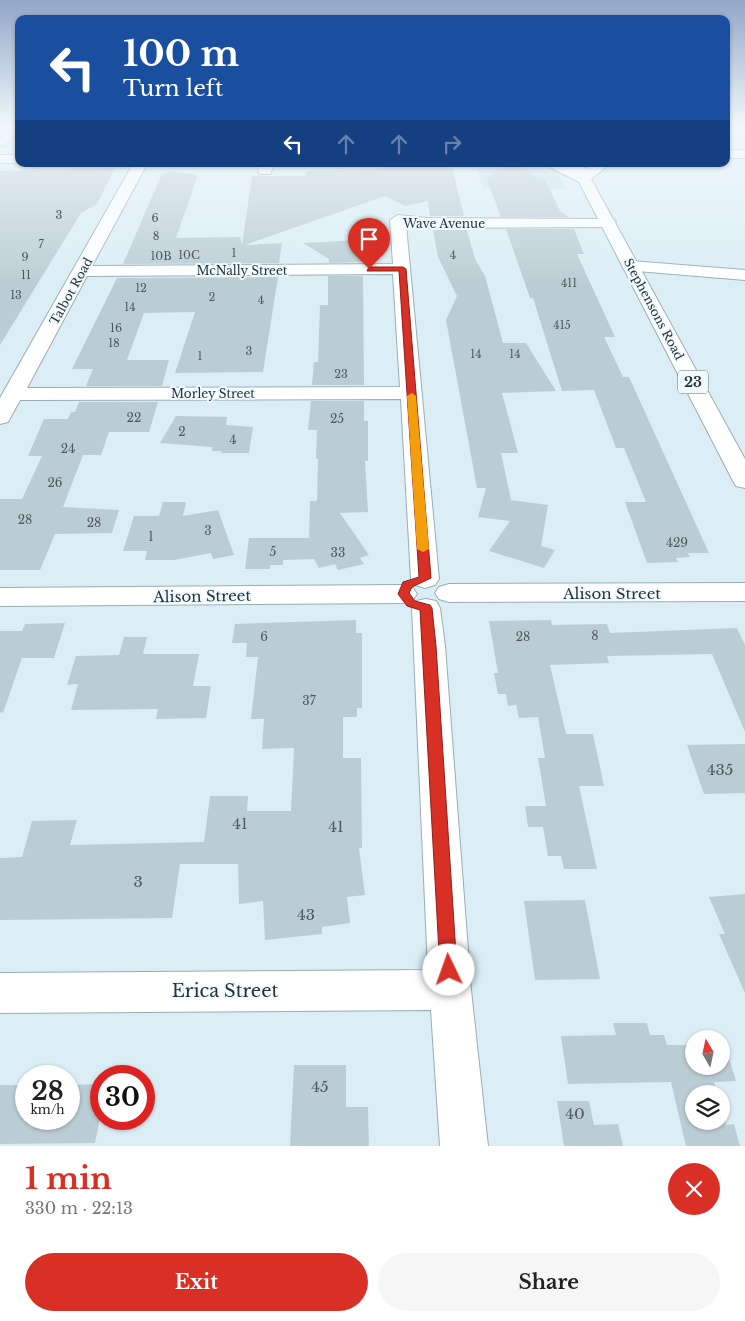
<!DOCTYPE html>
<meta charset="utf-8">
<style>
body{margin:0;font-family:"Libre Baskerville",serif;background:#f6f6f6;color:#222;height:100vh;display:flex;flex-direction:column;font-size:19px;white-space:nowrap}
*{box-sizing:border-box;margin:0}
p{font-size:16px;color:#767676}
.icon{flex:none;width:28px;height:28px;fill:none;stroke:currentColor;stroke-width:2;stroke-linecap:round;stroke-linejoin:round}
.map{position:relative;height:1146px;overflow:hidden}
.sheet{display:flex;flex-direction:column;background:#fff;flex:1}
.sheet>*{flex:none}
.top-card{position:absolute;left:15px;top:15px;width:715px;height:152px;border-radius:10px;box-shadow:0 1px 4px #0004;background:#1a4fa0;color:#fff;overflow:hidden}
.needle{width:32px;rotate:351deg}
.buttons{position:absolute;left:685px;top:1030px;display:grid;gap:10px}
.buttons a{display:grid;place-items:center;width:45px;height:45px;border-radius:50%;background:#fff;box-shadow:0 1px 4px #0004;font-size:25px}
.speed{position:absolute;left:15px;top:1065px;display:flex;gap:10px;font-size:25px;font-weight:700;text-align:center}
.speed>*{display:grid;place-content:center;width:65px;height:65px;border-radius:50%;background:#fff;box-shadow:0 1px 4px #0004;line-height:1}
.speed small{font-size:12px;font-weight:400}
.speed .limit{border:8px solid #d22;background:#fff;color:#111}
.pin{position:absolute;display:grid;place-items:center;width:42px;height:42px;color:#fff;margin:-51px -21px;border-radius:50% 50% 50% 0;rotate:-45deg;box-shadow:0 0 5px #0007}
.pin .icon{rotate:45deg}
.me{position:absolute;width:55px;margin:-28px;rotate:357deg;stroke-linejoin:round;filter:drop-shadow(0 0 4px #0008)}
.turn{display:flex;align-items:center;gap:18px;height:105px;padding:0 25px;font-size:22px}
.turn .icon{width:65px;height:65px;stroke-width:2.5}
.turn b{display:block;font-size:35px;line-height:42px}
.lanes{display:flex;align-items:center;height:48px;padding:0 25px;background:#0003;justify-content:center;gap:25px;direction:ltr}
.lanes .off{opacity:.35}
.round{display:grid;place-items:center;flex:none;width:52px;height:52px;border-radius:26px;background:#f6f6f6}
.head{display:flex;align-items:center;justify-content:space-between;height:85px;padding:0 25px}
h1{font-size:30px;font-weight:700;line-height:38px;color:#d93025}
.cta{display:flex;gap:10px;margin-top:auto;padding:10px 25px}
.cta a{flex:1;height:58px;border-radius:30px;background:#d93025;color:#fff;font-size:20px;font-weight:700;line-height:58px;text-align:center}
.cta a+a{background:#f6f6f6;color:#222}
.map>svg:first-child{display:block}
</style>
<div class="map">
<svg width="745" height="1146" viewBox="0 0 745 1146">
<rect width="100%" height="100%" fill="#dbeef6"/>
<!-- built -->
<path fill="#c6e1eb" d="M475 164H554L566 189 483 188Z"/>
<!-- building -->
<g fill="#bbcdd4">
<path d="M501 164 522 165 539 180H545L560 211 568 217H501L487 179Z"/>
<path d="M383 167H452L464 216H430L428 201 405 206 385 196 245 245 282 243 279 263 123 264 161 176 170 171 198 175 176 238 240 237 242 245 252 176H305L306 171 376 169Z"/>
<path d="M115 168 97 204 81 213 0 345V171Z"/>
<path d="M506 229H574L584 254H577L615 337H604L623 377H629L709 553H688L690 557 676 558 678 562 647 563 625 502H646L624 448H616L594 390 562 391 533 298H530Z"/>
<path d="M433 230H467L475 259 485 276 503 343H526L556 391 502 393 518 453H501L511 500 548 505 541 546 555 550 544 568 489 551 510 521 478 517 486 488H477L446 320 457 296 438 257Z"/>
<path d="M362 240 363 262 329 263V259L303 243Z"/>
<path d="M328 276H363L364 385H312L314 362H318L320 305H328Z"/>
<path d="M278 277 263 372 175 373 195 312 144 313 127 360H169L162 386H86L93 369H72L117 278Z"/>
<path d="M311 401H364V421H368V461H365L368 512 340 513 369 555 360 558 364 564 338 570 335 564 319 568 314 559 283 560V565H270V569H245L249 538H309L310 501H317L318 459H316L317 430H308Z"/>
<path d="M79 402H158L149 432H109L101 455H83L63 507 119 510 112 533 55 534 40 570H0V499H22L42 456H28L44 419H68L71 412H75Z"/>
<path d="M176 416 227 417 226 425 253 427 249 453H221L222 451H212V447L160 443Z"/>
<path d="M163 502H186L183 516 218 510 234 555 213 559 211 553 174 560H145L147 551H123L134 516H159Z"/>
<path d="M356 620V633H362V708H357V717H343V758H361L362 848H359L365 895 347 897 350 923 322 927V934L265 940 263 901 239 904 238 864H180L172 918 0 920V858L22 857 32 821 77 820 70 845 204 842 210 796H248L247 811H291L294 748 262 749 264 719H251L258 657H246L247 643H232L235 624Z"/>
<path d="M551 620 552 625 607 624 610 633 737 628 745 645V732L712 654 607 656 609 663 550 665 566 734H593L604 786H579L597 869H564L561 856H548L543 827H528L525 806H546L538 758H545L538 717 519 718 516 705 508 706 506 694H498L494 673H498L489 621Z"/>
<path d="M65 623 54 658H22L3 713 0 712V631H22L25 624Z"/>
<path d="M124 637H147L143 654H199L193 686H211L206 718 156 719 158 709 71 710 78 684 67 685 76 656 119 655Z"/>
<path d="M745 744V793L704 794 687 745Z"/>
<path d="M745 894V993L719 934H725L709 897Z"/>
<path d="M585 900 600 979 535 980 524 901Z"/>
<path d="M613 1023H647L650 1035H664L667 1045H694V1066H721V1045H725L736 1081 714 1082 717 1094H694V1121H721V1108L726 1125 734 1124 740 1146H686L671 1082 568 1084 561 1036 616 1035Z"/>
<path d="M294 1065H346V1107H368L369 1146H290Z"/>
<path d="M101 1084V1113L95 1143 0 1144V1085H26V1119H69V1085Z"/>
<path d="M557 1101H589L594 1125 618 1124 623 1146H564Z"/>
</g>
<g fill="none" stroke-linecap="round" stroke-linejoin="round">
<defs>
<g id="minor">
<path d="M11 124H19V130L5 145 0 146V135Z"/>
<path d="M133 164H147L92 266 393 264 390 220 398 215 427 218 613 219 616 222 613 225 608 227 427 228 406 225 439 579 435 585 425 588 415 585 411 579 401 399 20 400 8 422 0 424V398ZM393 274 400 387 27 388 87 276Z"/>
<path d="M260 164H274L270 174H260L258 171Z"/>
<path d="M631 261 745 270V280L625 270 622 266 625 262Z"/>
<path d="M745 583V601L449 602 439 599 435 593 439 587 449 584Z"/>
<path d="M403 585 413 588 417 594 413 600 403 603 0 606V588Z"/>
<path d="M426 599 436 601 440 608 445 646 471 990 488 1146H440L431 1010 0 1013V973L428 970 412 608 416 601Z"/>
</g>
<g id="major">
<rect x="726" y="150" width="19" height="8"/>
<rect x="0" y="155" width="19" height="8"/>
<path d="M544 164H561L572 168 569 164H583L585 169 593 164H610L591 179 745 459V488L736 486 733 481 579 182Z"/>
</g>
</defs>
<!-- minor casing -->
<use href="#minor" stroke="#9aadb3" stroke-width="2"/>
<!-- major casing -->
<use href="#major" stroke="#9aadb3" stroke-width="2"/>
<!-- minor -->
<use href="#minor" fill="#fff" fill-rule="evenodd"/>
<!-- major -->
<use href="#major" fill="#fff" fill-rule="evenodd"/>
</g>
<!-- sky -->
<linearGradient id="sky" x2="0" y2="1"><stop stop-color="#93a6c8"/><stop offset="0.44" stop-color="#eff7fb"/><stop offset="1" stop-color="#eff7fb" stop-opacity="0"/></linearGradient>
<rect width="745" height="284" fill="url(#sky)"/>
<!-- route -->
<path fill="#d93025" stroke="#8d1f18" d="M369 267H403L406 269 431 578 412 587 409 593 415 601 430 605 432 608 436 646 457 970 455 976 449 978 443 976 440 970 420 610 407 606 398 594 403 582 419 577 399 271H367Z"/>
<!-- slow -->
<path fill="#f59e0b" d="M412 393 416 396 429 549 423 552 417 549 407 396Z"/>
<g text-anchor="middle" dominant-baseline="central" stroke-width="4" stroke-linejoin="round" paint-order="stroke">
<!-- far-number labels -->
<g font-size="11" fill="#4f595d">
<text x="59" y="215">3</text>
<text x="155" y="218">6</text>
<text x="156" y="236">8</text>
<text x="41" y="244">7</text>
<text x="234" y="253">1</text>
<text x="189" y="255">10C</text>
<text x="453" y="255">4</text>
<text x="161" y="256">10B</text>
<text x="25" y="257">9</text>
<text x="26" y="275">11</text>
<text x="569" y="283">411</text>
<text x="141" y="288">12</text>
<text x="16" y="295">13</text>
<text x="212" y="297">2</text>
<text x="261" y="300">4</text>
<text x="130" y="307">14</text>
<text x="562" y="325">415</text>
<text x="116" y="328">16</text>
<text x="114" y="343">18</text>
<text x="249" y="351">3</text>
<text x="476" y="354">14</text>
<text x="515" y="354">14</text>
<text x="200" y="356">1</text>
<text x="341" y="374">23</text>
</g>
<!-- far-street labels -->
<g font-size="12" fill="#2b3235" stroke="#effafe">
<text x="444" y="223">Wave Avenue</text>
<text x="242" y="270">McNally Street</text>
<text transform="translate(71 291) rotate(-61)">Talbot Road</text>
<text transform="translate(654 309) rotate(62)">Stephensons Road</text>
<text x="213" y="393">Morley Street</text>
</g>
<!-- number labels -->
<g font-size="12" fill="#4f595d">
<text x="134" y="417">22</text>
<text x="337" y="418">25</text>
<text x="182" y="431">2</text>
<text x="233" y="439">4</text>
<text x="68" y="448">24</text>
<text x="55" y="482">26</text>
<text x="25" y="519">28</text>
<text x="94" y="522">28</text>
<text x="208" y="530">3</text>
<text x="151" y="536">1</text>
<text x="677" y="542">429</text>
<text x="273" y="551">5</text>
<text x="338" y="552">33</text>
<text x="595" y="635">8</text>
<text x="264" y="636">6</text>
<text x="523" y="636">28</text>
<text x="309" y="700">37</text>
</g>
<!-- shield labels -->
<rect fill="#effafe" stroke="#666e71" stroke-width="1" x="678" y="370.5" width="30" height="23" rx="4"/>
<g font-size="14" font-weight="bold" fill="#2b3235">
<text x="693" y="382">23</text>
</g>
<!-- street labels -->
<g font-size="15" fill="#2b3235" stroke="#effafe">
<text x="612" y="593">Alison Street</text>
<text transform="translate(202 596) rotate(-1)">Alison Street</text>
</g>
<!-- near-number labels -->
<g font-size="15" fill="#4f595d">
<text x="720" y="769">435</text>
<text x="240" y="823">41</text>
<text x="336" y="826">41</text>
<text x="138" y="881">3</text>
<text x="306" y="914">43</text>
<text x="320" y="1086">45</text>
<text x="575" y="1113">40</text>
</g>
<!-- near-street labels -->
<g font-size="18" fill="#2b3235" stroke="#effafe">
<text x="225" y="991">Erica Street</text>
</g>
</g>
</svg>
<div class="buttons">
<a><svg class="needle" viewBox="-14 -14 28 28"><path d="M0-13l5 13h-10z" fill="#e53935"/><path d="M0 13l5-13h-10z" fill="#767676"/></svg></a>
<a><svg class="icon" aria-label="layers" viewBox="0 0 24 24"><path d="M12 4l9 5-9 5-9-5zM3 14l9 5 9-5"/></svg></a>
</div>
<div class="speed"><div>28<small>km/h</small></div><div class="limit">30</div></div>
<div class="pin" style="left:369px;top:269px;background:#d93025"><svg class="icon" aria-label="arrive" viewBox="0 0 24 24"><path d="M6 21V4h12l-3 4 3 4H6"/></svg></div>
<svg class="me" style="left:449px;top:970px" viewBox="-20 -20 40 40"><circle r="19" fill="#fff"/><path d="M0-13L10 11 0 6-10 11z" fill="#d93025"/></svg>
<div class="top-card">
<div class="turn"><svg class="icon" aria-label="left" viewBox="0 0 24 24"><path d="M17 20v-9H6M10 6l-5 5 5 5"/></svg><div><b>100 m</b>Turn left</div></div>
<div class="lanes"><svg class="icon" aria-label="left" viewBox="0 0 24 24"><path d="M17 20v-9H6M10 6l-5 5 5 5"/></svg><svg class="icon off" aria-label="ahead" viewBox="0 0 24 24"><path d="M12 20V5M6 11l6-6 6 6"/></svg><svg class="icon off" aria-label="ahead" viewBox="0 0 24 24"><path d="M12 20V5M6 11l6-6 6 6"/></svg><svg class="icon off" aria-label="right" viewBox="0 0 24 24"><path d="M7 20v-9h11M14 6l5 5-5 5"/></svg></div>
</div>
</div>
<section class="sheet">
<div class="head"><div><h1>1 min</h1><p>330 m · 22:13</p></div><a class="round" style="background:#d93025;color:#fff"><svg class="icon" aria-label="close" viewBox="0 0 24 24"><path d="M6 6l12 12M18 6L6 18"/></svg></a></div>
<div class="cta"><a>Exit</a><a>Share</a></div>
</section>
